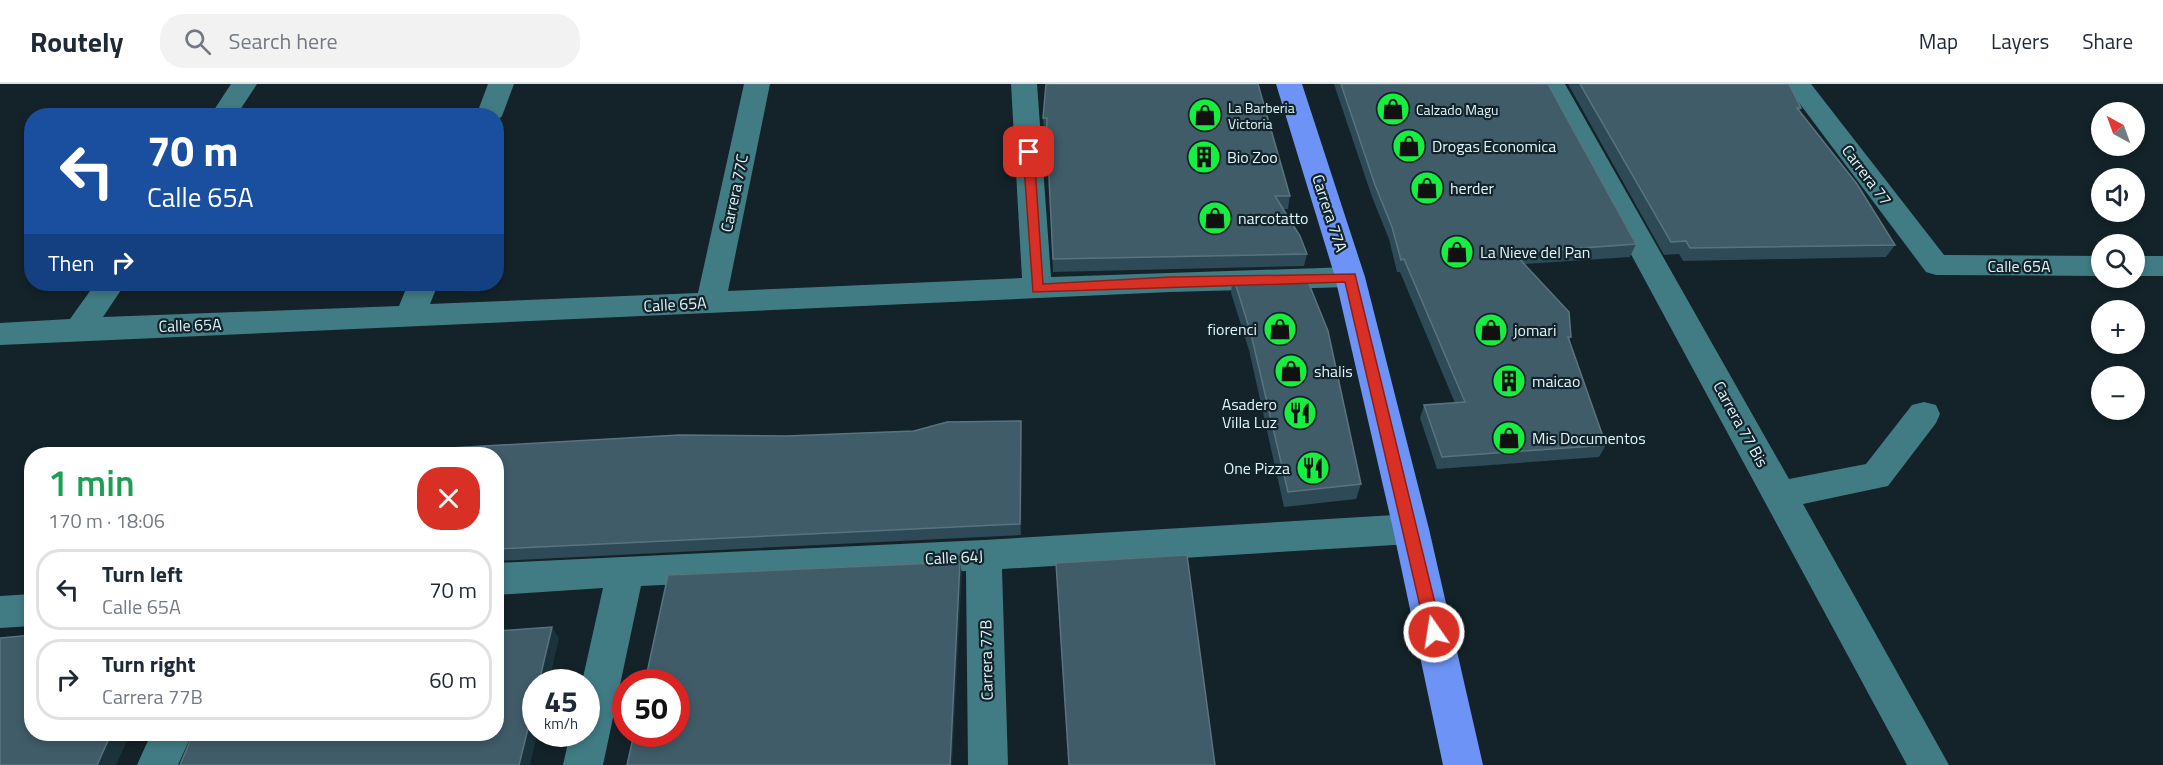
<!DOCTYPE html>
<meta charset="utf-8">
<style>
body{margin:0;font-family:"Titillium Web",sans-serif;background:#f2f2f3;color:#1f2937;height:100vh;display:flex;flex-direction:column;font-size:22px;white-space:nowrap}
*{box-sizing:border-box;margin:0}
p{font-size:20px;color:#747a83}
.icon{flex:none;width:33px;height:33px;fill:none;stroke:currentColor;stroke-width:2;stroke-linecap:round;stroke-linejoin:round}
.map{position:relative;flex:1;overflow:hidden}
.side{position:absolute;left:24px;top:363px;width:480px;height:294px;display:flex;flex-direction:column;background:#fff;border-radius:24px;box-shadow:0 3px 9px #0003}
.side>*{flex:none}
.guide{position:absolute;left:24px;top:24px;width:480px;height:183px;border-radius:24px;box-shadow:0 3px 9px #0003;background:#1a4fa0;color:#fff;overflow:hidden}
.needle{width:39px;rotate:319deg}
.controls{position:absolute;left:2091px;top:18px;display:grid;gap:12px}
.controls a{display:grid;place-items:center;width:54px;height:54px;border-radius:50%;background:#fff;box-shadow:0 3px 9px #0003;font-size:30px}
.speed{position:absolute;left:522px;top:585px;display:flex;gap:12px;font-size:30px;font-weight:700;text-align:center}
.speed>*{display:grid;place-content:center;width:78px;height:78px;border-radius:50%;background:#fff;box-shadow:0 3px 9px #0003;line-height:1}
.speed small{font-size:15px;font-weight:400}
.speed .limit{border:9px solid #d22;background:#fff;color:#111}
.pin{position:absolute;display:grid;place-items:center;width:51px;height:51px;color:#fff;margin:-26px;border-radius:12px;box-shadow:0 3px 9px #0006}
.me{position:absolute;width:66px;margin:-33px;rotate:347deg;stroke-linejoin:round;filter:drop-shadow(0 0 4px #0008)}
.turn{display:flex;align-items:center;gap:21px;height:126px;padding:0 24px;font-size:27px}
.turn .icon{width:78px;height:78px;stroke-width:2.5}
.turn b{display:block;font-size:42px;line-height:51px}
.then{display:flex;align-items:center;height:57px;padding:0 24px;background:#0003;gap:12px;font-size:22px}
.round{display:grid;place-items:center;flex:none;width:63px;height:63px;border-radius:24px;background:#f2f2f3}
.headline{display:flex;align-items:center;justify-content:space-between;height:102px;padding:0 24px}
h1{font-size:36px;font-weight:600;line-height:45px;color:#1e9e55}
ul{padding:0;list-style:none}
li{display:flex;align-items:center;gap:18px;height:81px;margin:0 12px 9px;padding:0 12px;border:3px solid #e0e1e3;border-radius:24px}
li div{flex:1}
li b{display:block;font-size:22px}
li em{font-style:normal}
header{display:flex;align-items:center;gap:36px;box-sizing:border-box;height:84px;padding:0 30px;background:#fff;border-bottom:2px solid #e0e1e3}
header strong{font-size:28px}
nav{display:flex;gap:33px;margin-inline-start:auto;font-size:21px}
.search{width:420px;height:54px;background:#f2f2f3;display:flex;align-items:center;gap:15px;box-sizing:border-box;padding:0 21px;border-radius:24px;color:#747a83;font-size:22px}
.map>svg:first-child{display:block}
</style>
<header>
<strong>Routely</strong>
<div class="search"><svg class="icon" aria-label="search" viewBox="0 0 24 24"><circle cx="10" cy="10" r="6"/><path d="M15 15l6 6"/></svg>Search here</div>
<nav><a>Map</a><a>Layers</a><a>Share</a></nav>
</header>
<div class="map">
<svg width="2163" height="681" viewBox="0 0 2163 681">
<rect width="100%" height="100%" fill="#132329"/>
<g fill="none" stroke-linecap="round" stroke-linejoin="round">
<!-- minor -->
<g fill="#417c85" fill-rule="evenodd">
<path d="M231 0H257L236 32H210Z"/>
<path d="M488 0H514L502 32 496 38V32H476Z"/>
<path d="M744 0H770L728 207 1022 194 1011 0H1037L1051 193 1350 183 1360 186 1365 193 1360 200 1350 203 1170 208 0 261V239L70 235 95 200H125L103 233 399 222 408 200H438L430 220 698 209Z"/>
<path d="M1539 0H1565L1789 395 1866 380 1912 321 1924 318 1936 321 1940 330 1936 339 1888 402 1803 420 1949 681H1907Z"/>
<path d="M1785 0H1811L1944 171 2102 172V192L1936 191 1926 188Z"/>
<rect x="2134" y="172" width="29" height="20"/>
<path d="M1411 430 1424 435 1429 445 1424 455 1411 460 1002 485 1008 681H968L966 487 641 502 603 681H563L570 650H586V598H582L603 504 496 511V479L984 456Z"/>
<path d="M32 510V542L0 544V512Z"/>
<path d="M151 650H192L178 681H137Z"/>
</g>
<!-- major -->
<path fill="#6c93f5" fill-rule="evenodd" d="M1276 0H1302L1365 193 1429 445 1483 681H1443L1393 445 1335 193Z"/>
</g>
<!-- wall -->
<g fill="#2d4a56">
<path d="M1046 0 1290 112 1288 125H1283L1307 170 1304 182 1053 188 1049 87 1047 86V46H1044L1043 34Z"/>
<path d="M1334 0H1548L1636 160 1630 173 1525 180 1571 253 1569 256 1606 361 1599 373 1437 385 1420 334 1424 321 1455 319 1400 188H1397L1389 155 1372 113Z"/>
<path d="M1568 0H1789L1801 24 1800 27 1895 161 1886 173 1683 177 1679 170 1664 171Z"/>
<path d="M1233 192 1361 400 1356 415 1284 423 1249 266 1231 209Z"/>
<path d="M1022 350 1021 451 496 477V370L786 352Z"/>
</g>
<!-- shaded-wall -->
<g fill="#1b333c">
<path d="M1021 337 1022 350 1021 451 1020 440Z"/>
<path d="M960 478 962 489 952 681H950Z"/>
<path d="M552 543 559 554 549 598H539Z"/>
<path d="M536 612V650H537L530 681H519Z"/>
<path d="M111 650H130L116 681H97Z"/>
</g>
<!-- building -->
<g fill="#405c68" stroke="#59747f" stroke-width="1.5">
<path d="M1046 0H1258L1290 112H1275L1300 152 1307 170 1053 175 1048 74H1046L1047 34H1043Z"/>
<path d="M1341 0H1548L1636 160 1514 169 1569 228 1571 253H1568L1606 361 1442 373 1424 321 1465 318 1404 175 1401 176 1392 143 1375 101Z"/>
<path d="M1580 0H1789L1801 24H1797L1857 100 1895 161 1690 164 1686 157 1671 158Z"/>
<path d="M1305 190 1328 247 1361 400 1288 408 1251 250 1233 192Z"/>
<path d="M1021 337 1020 440 496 465V370H325L380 368 679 351 786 352 914 347 947 338Z"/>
<path d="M1187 471 1215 681H1069L1056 479Z"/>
<path d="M960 478 950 681H627L634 650H676V598H645L668 491Z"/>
<path d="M552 543 539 598H536V612L519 681H180L193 650H496V547Z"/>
<path d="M32 551V650H111L97 681H0V554Z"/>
</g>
<!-- route -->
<path fill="#d93025" stroke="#8d1f18" stroke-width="1.5" d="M1029 65 1034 68 1043 200 1170 193 1355 190 1442 548 1439 553 1434 555 1428 553 1426 548 1345 198 1033 208 1023 68Z"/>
<!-- icons -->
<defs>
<symbol id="shop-disc" viewBox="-11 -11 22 22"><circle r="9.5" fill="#17ef40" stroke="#132329"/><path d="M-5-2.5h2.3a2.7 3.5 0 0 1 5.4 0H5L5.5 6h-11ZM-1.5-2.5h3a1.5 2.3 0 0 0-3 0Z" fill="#111"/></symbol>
<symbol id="building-disc" viewBox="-11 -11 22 22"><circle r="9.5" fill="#17ef40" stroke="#132329"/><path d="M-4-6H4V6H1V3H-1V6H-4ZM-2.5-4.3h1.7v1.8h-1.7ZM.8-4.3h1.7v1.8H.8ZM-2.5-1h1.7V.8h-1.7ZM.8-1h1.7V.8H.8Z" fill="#111"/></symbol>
<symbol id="restaurant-disc" viewBox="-11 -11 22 22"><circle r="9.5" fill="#17ef40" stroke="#132329"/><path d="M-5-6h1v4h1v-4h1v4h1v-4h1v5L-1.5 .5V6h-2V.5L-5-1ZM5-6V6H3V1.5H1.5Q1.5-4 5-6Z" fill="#111"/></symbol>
</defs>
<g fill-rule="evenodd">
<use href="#shop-disc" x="1374" y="6" width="38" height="38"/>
<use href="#shop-disc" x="1186" y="12" width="38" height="38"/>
<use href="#shop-disc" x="1390" y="43" width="38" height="38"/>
<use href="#building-disc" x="1185" y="54" width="38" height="38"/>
<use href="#shop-disc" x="1408" y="85" width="38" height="38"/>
<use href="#shop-disc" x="1196" y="115" width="38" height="38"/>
<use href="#shop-disc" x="1438" y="149" width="38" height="38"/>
<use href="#shop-disc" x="1261" y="226" width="38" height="38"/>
<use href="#shop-disc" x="1472" y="227" width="38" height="38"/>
<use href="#shop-disc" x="1272" y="268" width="38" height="38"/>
<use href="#building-disc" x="1490" y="278" width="38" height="38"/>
<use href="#restaurant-disc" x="1281" y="310" width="38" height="38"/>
<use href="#shop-disc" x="1490" y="335" width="38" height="38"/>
<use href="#restaurant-disc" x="1294" y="365" width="38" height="38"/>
</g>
<g text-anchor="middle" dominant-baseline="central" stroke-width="4.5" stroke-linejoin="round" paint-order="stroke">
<!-- far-poi labels -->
<g font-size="14" fill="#ddf6fd" stroke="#132329" text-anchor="start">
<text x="1228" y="23">La Barberia<tspan x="1228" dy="16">Victoria</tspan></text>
<text x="1416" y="25">Calzado Magu</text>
</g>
<!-- poi labels -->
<g font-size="16" fill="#ddf6fd" stroke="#132329" text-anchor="start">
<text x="1432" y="62">Drogas Economica</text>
<text x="1227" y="73">Bio Zoo</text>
<text x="1450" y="104">herder</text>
<text x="1238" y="134">narcotatto</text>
<text x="1480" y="168">La Nieve del Pan</text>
<text x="1257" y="245" text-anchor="end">fiorenci</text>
<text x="1514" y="246">jomari</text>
<text x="1314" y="287">shalis</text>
<text x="1532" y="297">maicao</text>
<text x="1277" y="320" text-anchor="end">Asadero<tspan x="1277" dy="18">Villa Luz</tspan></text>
<text x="1532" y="354">Mis Documentos</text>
<text x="1290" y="384" text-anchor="end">One Pizza</text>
</g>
<!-- street labels -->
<g font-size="16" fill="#ddf6fd" stroke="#132329">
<text transform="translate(1867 91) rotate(53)">Carrera 77</text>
<text transform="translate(734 109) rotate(-78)">Carrera 77C</text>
<text transform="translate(1330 129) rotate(72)">Carrera 77A</text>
<text x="2019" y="182">Calle 65A</text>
<text transform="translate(675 220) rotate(-3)">Calle 65A</text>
<text transform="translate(190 241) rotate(-2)">Calle 65A</text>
<text transform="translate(1741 340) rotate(61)">Carrera 77 Bis</text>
<text transform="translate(954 473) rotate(-3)">Calle 64J</text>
<text transform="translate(986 576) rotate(-91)">Carrera 77B</text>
</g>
</g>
</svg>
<div class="controls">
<a><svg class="needle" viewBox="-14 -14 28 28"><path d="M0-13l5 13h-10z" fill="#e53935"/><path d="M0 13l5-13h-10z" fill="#747a83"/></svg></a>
<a><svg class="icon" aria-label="sound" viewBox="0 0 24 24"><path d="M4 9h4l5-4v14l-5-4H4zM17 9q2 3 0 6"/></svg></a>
<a><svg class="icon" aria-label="search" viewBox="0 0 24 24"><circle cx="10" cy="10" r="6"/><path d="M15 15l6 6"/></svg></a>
<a>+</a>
<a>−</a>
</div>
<div class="speed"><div>45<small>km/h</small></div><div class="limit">50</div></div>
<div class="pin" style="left:1029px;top:68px;background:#d93025"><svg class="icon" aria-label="arrive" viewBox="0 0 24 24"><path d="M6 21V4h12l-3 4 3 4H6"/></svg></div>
<svg class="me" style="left:1434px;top:548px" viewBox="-20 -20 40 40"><circle r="17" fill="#d93025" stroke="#fff" stroke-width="3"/><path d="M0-11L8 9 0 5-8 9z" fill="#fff"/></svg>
<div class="guide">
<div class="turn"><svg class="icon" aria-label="left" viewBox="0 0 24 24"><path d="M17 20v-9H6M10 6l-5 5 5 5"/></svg><div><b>70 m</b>Calle 65A</div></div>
<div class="then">Then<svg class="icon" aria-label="right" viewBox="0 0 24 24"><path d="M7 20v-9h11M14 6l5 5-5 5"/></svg></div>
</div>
<section class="side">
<div class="headline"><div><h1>1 min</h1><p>170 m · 18:06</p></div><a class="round" style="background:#d93025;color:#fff"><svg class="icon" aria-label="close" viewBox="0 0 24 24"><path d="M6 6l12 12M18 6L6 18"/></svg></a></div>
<ul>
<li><svg class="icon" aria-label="left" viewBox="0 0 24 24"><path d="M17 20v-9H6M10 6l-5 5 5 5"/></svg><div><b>Turn left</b><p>Calle 65A</p></div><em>70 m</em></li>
<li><svg class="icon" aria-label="right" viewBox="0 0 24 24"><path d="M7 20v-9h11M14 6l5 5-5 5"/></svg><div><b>Turn right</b><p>Carrera 77B</p></div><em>60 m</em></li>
</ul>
</section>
</div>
